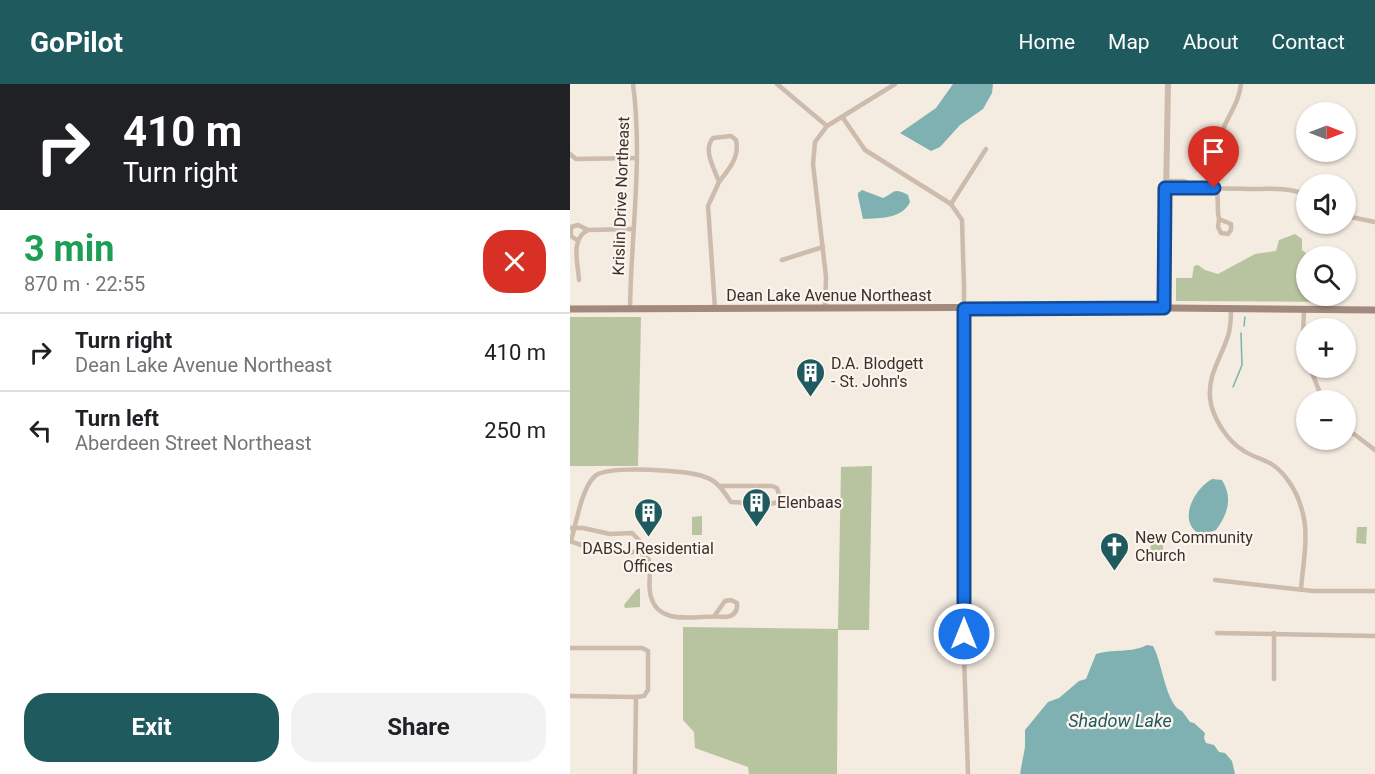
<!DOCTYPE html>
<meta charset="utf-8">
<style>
body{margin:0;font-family:Roboto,sans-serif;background:#f2f2f2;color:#202124;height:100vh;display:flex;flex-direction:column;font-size:22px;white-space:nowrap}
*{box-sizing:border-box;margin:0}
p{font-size:20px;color:#757577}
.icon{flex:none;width:33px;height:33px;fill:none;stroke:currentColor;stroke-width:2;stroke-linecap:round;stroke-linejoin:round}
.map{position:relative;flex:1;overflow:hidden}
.details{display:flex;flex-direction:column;background:#fff;width:570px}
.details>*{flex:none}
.hud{background:#202124;color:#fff;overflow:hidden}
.needle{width:39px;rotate:90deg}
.fabs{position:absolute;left:726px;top:18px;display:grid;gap:12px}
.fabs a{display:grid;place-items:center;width:60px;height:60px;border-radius:50%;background:#fff;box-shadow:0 2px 4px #0004;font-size:30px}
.pin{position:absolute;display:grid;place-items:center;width:51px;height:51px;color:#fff;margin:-62px -26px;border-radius:50% 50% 50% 0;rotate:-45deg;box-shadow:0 0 6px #0007}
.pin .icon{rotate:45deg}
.me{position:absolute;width:66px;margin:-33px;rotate:0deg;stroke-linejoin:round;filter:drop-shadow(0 0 4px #0008)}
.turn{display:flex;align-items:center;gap:21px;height:126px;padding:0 24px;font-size:27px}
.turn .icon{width:78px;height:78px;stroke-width:2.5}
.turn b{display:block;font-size:42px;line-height:51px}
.round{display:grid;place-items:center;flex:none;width:63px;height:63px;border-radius:24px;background:#f2f2f2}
.overview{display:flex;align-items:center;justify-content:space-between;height:102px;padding:0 24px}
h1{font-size:36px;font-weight:700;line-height:45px;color:#1e9e55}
.cta{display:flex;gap:12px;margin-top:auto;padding:12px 24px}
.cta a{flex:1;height:69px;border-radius:24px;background:#1f5a5e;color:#fff;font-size:24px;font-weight:700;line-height:69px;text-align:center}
.cta a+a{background:#f2f2f2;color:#202124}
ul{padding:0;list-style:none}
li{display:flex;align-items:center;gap:18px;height:78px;padding:0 24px;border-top:2px solid #e0e0e0}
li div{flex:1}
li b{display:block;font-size:22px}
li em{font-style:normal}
header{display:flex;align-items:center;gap:36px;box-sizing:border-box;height:84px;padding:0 30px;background:#1f5a5e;color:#fff}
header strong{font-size:28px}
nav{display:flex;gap:33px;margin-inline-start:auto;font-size:21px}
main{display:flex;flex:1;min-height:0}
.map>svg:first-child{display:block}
</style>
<header>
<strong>GoPilot</strong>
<nav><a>Home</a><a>Map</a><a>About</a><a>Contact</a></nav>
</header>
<main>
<section class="details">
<div class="hud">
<div class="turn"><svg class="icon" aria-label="right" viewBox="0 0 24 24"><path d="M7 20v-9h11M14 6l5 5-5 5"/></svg><div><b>410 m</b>Turn right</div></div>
</div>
<div class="overview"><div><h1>3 min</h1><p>870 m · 22:55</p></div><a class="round" style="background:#d93025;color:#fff"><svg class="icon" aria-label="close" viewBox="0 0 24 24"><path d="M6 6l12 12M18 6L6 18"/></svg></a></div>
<ul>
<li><svg class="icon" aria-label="right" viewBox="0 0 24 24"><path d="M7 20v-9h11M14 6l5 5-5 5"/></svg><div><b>Turn right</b><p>Dean Lake Avenue Northeast</p></div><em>410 m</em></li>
<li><svg class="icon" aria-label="left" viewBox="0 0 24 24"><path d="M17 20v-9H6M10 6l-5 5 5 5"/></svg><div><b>Turn left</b><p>Aberdeen Street Northeast</p></div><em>250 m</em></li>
</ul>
<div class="cta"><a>Exit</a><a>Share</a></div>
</section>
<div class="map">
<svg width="805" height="690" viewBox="0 0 805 690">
<rect width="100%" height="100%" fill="#f4ebe1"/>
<!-- green -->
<g fill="#b8c4a0">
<path d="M725 150 732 155V166L740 172H736V212H769V218L606 217V194H622L624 182 628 181 635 186 648 190 685 170 706 167 709 156Z"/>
<path d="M0 233H71L68 382H0Z"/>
<path d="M302 382 299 546H268L267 690H179L178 683 125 664 124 648 113 636V543L268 545 271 383Z"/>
<path d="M132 432V451H122V433Z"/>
<path d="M787 443H797L796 460 786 459Z"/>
<path d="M581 457H593V472H580Z"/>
<path d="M70 504V523L55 524 54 521 66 506Z"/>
</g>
<!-- water -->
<g fill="#7fb0b2">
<path d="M383 0H423L422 9 413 25 390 41 370 63 361 67 330 49 366 24Z"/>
<path d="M292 106 313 114C325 109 323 103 338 111L340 118C332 135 310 134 293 135L288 112V109Z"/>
<path d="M642 395 652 396C663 414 658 430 646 446L632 451C606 440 623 405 642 395Z"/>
<path d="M577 561 583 562C592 577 596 622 612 627L620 638 624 639 635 649 634 654 636 659 644 661 649 668 655 669 662 677 665 690H450L455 663V646L478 618 489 614 509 597 516 595 526 570C542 565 563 569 577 561Z"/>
</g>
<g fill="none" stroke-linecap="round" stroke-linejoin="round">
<!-- stream -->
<g stroke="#7fb0b2" stroke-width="1.5">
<path d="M674 242 675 233"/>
<path d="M663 303 672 281 671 249"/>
</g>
<!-- minor -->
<g stroke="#cdbbac" stroke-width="4.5">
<path d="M207 0 257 42"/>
<path d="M273 34 295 66 381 120 392 136 394 202V572L398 690"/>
<path d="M161 52 166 56C170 73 159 85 149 98 145 85 132 66 143 54Z"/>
<path d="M0 70 6 75 67 74"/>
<path d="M595 97H614L626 103"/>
<path d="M595 104C624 104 652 104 680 105 699 105 719 103 736 111"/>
<path d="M381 120 416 65"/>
<path d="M776 132 805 138"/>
<path d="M649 135 661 140V146L658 150 651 149 648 143 649 135 648 129C648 107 644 72 650 53 656 34 669 20 671 0"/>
<path d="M7 156 1 152V143L8 141 18 146"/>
<path d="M212 176 253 163"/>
<path d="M9 196C8 179 0 155 18 146L63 145"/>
<path d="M255 224 256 193 243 80 245 58 257 42 325 0"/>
<path d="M60 225C61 150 73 75 63 0"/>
<path d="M145 225 138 122 149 98"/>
<path d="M661 225C661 234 661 243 658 252 651 274 638 290 640 314 642 333 657 357 674 367 683 373 694 375 703 381 716 390 727 408 731 423 740 448 733 479 731 505"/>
<path d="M734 226 733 249 736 271"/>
<path d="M740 284 750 309 755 316"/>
<path d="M776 344 805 366"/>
<path d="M0 444H13L40 450 62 449 69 456 68 466"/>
<path d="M0 457C16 463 53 475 68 466"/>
<path d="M1 457C6 440 12 403 25 392 38 381 119 386 135 393 148 397 154 408 161 418L200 420 208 418 210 414 207 404 202 402H150"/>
<path d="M68 466 79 476C82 488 77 501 81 513 90 545 132 529 156 533 163 532 168 528 167 519L161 516 155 517 145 531"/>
<path d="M645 496 743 507H805"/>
<path d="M647 549 805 552"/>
<path d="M704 549V595"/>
<path d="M0 564H72L78 567V606L74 612 66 613 65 690"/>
<path d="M0 612 66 613"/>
</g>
<!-- tertiary -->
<path stroke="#cdbbac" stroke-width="6" d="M594 224 598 0"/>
<!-- secondary -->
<path stroke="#a18a7d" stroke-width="7" d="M0 225 499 223 805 226"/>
</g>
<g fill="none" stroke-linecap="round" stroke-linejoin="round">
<defs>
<path id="route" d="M394 550V225L594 224 595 104H644"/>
</defs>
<!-- route casing -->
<use href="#route" stroke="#114b97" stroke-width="15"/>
<!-- route -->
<use href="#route" stroke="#1a73e8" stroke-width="10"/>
</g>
<!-- icons -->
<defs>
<symbol id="building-pin" viewBox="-11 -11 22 30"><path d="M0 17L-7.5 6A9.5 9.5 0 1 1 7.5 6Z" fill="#1f5a5e" stroke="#fbf5ee"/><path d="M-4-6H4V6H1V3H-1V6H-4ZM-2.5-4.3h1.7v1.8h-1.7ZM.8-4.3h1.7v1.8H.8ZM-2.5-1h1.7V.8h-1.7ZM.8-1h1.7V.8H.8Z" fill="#fff"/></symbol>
<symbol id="church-pin" viewBox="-11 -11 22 30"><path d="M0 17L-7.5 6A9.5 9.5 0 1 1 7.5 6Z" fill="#1f5a5e" stroke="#fbf5ee"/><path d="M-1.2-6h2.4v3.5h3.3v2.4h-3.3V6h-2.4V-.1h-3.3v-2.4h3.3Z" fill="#fff"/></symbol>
</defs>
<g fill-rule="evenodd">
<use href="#building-pin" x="224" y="272" width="33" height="45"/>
<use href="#building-pin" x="170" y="402" width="33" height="45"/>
<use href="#building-pin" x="62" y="412" width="33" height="45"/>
<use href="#church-pin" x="528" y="446" width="33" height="45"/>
</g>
<g text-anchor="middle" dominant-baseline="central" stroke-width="4.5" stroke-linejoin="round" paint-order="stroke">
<!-- street labels -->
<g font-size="16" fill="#3b302b" stroke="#fbf5ee">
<text transform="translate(51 112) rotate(-88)">Krislin Drive Northeast</text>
<text x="259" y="211">Dean Lake Avenue Northeast</text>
</g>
<!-- poi labels -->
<g font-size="16" fill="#3b302b" stroke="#fbf5ee" text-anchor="start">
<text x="261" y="279">D.A. Blodgett<tspan x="261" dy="18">- St. John's</tspan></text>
<text x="207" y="418">Elenbaas</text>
<text x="565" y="453">New Community<tspan x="565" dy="18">Church</tspan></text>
<text x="78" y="464" text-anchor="middle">DABSJ Residential<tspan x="78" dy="18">Offices</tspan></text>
</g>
<!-- water labels -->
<g font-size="18" font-style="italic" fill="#1f5a5e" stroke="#fbf5ee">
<text x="550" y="636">Shadow Lake</text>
</g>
</g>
</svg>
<div class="fabs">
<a><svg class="needle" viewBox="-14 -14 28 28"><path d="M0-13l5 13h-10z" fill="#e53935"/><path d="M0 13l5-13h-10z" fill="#757577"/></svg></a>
<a><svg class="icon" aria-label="sound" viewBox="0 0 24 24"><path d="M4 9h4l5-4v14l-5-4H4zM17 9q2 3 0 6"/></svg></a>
<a><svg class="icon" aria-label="search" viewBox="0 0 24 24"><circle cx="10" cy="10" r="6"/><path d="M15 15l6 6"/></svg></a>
<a>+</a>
<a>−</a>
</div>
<div class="pin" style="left:644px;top:104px;background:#d93025"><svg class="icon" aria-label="arrive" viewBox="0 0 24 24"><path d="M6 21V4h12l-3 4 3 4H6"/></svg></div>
<svg class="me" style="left:394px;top:550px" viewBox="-20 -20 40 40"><circle r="17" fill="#1a73e8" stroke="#fff" stroke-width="3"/><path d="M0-11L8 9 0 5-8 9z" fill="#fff"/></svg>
</div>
</main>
